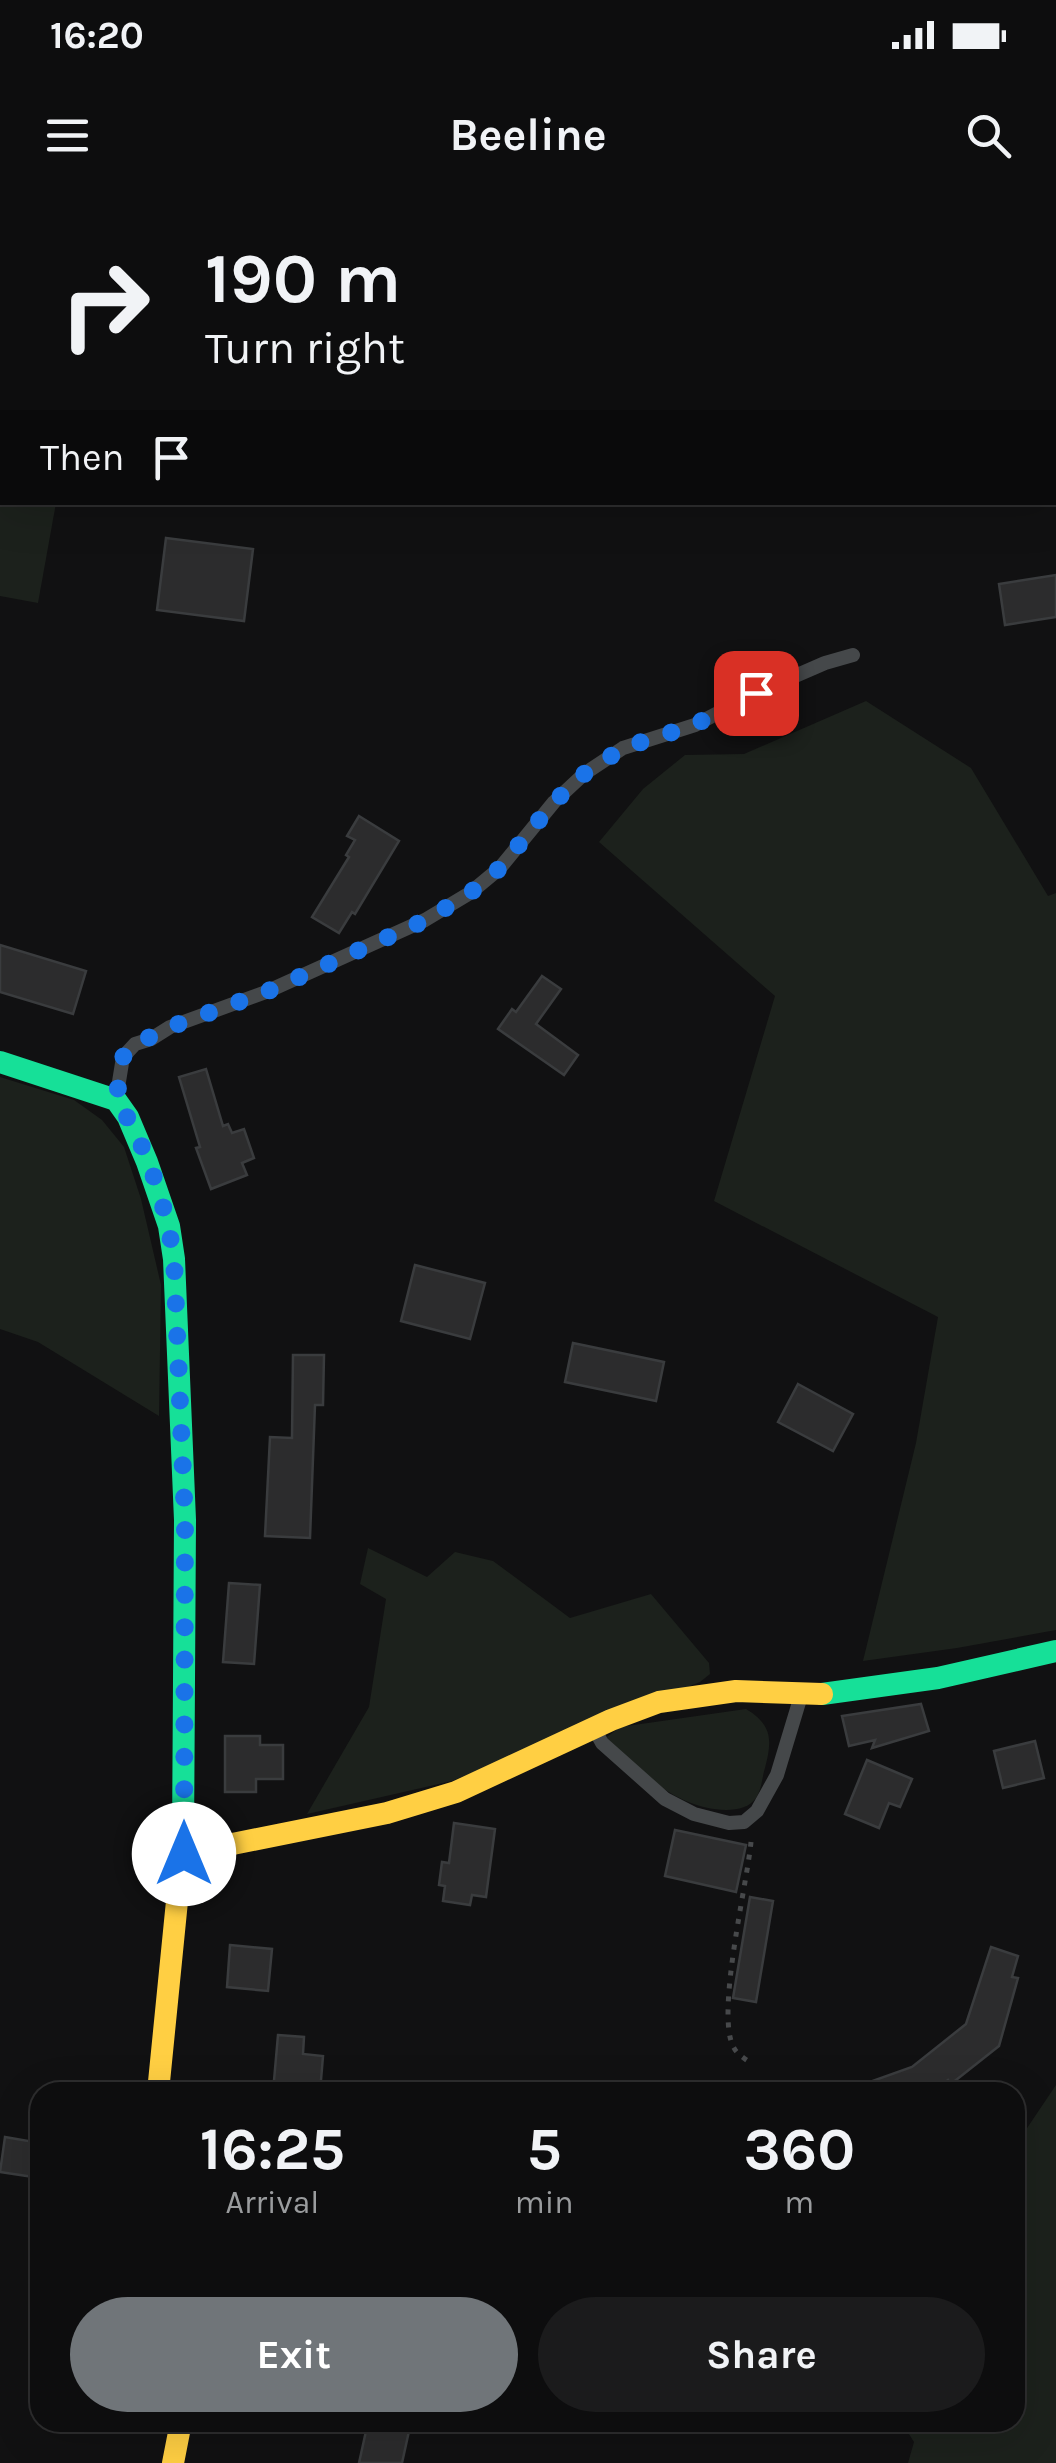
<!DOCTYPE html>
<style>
body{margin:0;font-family:Karla,sans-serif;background:#1b1b1c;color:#f1f3f6;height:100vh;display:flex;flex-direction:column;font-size:38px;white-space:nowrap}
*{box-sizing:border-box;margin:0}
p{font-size:32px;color:#9a9c9e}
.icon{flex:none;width:55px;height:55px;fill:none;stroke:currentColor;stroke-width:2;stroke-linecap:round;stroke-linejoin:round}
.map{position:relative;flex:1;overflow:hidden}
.drawer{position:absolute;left:30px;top:1882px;width:995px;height:350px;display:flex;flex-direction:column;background:#0d0d0e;border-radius:30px;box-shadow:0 10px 40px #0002,0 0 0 2px #2d2d2e}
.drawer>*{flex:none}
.guide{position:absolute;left:0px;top:0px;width:1058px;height:305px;box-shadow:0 10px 40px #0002,0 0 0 2px #2d2d2e;background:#0d0d0e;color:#f1f3f6;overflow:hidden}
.pin{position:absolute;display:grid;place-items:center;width:85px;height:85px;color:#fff;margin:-42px;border-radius:20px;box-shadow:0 5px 15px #0006}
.me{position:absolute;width:110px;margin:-55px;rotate:0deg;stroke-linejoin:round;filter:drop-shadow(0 0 8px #0008)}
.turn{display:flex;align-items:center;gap:35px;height:210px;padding:0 40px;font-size:45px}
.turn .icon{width:130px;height:130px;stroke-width:2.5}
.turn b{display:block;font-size:70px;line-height:85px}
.then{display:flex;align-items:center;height:95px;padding:0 40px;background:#0003;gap:20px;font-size:38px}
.eta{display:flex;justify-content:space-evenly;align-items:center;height:170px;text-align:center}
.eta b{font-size:60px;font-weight:700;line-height:70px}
.button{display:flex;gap:20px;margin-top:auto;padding:20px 40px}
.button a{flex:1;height:115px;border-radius:60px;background:#707579;color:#fff;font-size:40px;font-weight:700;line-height:115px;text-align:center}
.button a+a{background:#1b1b1c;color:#f1f3f6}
.status{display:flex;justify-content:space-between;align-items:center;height:70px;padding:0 50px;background:#0d0d0e;direction:ltr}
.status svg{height:28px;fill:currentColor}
header{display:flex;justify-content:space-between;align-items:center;height:130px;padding:0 40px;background:#0d0d0e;font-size:45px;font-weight:700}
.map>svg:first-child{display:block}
</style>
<div class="status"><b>16:20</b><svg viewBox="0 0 49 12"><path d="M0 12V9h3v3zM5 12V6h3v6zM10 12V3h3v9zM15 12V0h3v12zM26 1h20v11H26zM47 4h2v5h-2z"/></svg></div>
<header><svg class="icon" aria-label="menu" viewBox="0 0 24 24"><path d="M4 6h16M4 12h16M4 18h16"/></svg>Beeline<svg class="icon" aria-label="search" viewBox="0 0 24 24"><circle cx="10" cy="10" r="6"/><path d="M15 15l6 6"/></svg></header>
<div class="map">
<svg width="1056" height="2263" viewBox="0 0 1056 2263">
<rect width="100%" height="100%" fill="#111112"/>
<!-- green -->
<g fill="#1c211c">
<path d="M0 0H626L624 2H2V112H0Z"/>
<path d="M0 247H2V302L56 303 38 403 0 396Z"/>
<path d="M866 501 971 568 1048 696 1056 693V1430L957 1448 863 1461 916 1243 938 1117 714 1001 775 796 599 642 643 589 685 555 744 554Z"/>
<path d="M0 877 74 900 102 920 124 947 141 999 161 1085 159 1216 38 1142 0 1129Z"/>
<path d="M368 1348 427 1377 455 1352 493 1361 570 1418 651 1394 709 1463 710 1474 700 1482 452 1581 307 1614 369 1507 386 1399 360 1384Z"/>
<path d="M746 1509C773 1525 772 1541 765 1568 762 1577 762 1589 756 1598 744 1616 708 1610 691 1603 657 1590 630 1562 603 1540L620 1527Z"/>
<path d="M1056 1885V2263H908L914 2242 902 2223 1015 2222V1946Z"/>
</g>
<!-- building -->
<g fill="#2c2c2d" stroke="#3a3c3e" stroke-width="2.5">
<path d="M166 338 253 349 244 421 157 410Z"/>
<path d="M1056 375V417L1005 425 999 384Z"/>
<path d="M359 616 399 641 355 714 352 712 339 733 312 717 349 657 346 655 355 640 347 636Z"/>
<path d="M0 745 86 771 73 814 0 792Z"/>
<path d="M542 776 561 789 536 824 578 855 564 875 498 829 512 809 516 812Z"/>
<path d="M206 869 223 926 228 924 232 933 244 929 254 958 242 963 247 975 211 989 196 948 200 947 179 877Z"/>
<path d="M415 1065 485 1083 470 1139 401 1121Z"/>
<path d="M573 1143 664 1162 656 1201 565 1182Z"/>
<path d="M293 1155H324L323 1205H315L310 1338 265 1336 270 1237 292 1238Z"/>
<path d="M798 1184 853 1214 833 1251 778 1222Z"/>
<path d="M229 1383 260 1385 254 1464 223 1462Z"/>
<path d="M921 1504 929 1531 872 1548 875 1540 849 1546 842 1516Z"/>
<path d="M225 1536H260V1545H283V1579H256V1592H225Z"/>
<path d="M1035 1541 1044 1578 1003 1588 994 1551Z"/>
<path d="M867 1560 912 1579 900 1607 889 1603 879 1628 845 1614Z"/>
<path d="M454 1623 495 1629 486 1697 472 1695 470 1705 443 1701 445 1686 439 1685 442 1662 449 1663Z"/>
<path d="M675 1630 746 1645 736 1692 665 1676Z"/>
<path d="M750 1697 773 1701 756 1802 733 1798Z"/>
<path d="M230 1745 272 1749 268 1791 227 1787Z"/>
<path d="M991 1747 1018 1756 1012 1777 1018 1778 999 1846 951 1884 948 1880 933 1892H851L850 1889 912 1867 966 1824Z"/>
<path d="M278 1835 304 1837 303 1854 323 1856 320 1892H273Z"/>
<path d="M5 1937 40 1943V1978L0 1972Z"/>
<path d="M368 2222H411L402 2263H359Z"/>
</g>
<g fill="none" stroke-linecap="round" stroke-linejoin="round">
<!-- path -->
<path stroke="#47494b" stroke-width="5" stroke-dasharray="5 8" stroke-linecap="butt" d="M751 1642C747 1685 715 1816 734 1848 737 1854 745 1859 751 1863"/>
<!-- lane -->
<g stroke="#45484a" stroke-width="14">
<path d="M117 894 123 857 135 844 151 839 170 827 266 792 425 720 470 693 500 668 554 602 584 574 623 548 695 525 756 493 825 463 853 455"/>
<path d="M596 1532 602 1543 665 1599 694 1614 729 1623 744 1622 757 1611 777 1575 800 1499"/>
</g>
<!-- fast -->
<g stroke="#16e098" stroke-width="22">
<path d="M0 862 116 900 128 917 147 962 169 1026 174 1059 185 1320 183 1641"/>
<path d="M822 1494 938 1478 1056 1451"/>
</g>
<!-- slow -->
<g stroke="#ffcf43" stroke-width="22">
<path d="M183 1654 387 1613 456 1592 611 1520 659 1502 736 1491 822 1494"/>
<path d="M158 1892 183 1641"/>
<path d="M173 2263 181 2222"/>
</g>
</g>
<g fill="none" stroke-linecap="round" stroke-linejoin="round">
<!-- route -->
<path stroke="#1a73e8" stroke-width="18" stroke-dasharray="0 32.4" d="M184 1654 185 1320 174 1060C167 1008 146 942 116 900L123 857 136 844 170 827 266 792 426 720 470 693 500 668 554 602 584 574 623 548 694 525 756 493"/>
</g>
</svg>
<div class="pin" style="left:756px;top:493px;background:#d93025"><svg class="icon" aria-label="arrive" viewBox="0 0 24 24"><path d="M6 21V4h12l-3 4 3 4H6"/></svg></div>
<svg class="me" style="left:184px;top:1654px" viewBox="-20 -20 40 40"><circle r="19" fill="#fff"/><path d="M0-13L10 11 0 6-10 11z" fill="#1a73e8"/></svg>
<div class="guide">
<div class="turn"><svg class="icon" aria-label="right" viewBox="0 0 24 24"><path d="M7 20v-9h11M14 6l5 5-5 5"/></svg><div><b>190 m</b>Turn right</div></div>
<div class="then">Then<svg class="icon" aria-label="arrive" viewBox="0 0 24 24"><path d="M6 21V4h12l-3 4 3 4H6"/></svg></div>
</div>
<section class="drawer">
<div class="eta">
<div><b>16:25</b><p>Arrival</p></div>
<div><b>5</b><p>min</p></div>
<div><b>360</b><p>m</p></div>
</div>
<div class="button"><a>Exit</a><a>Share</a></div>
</section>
</div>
